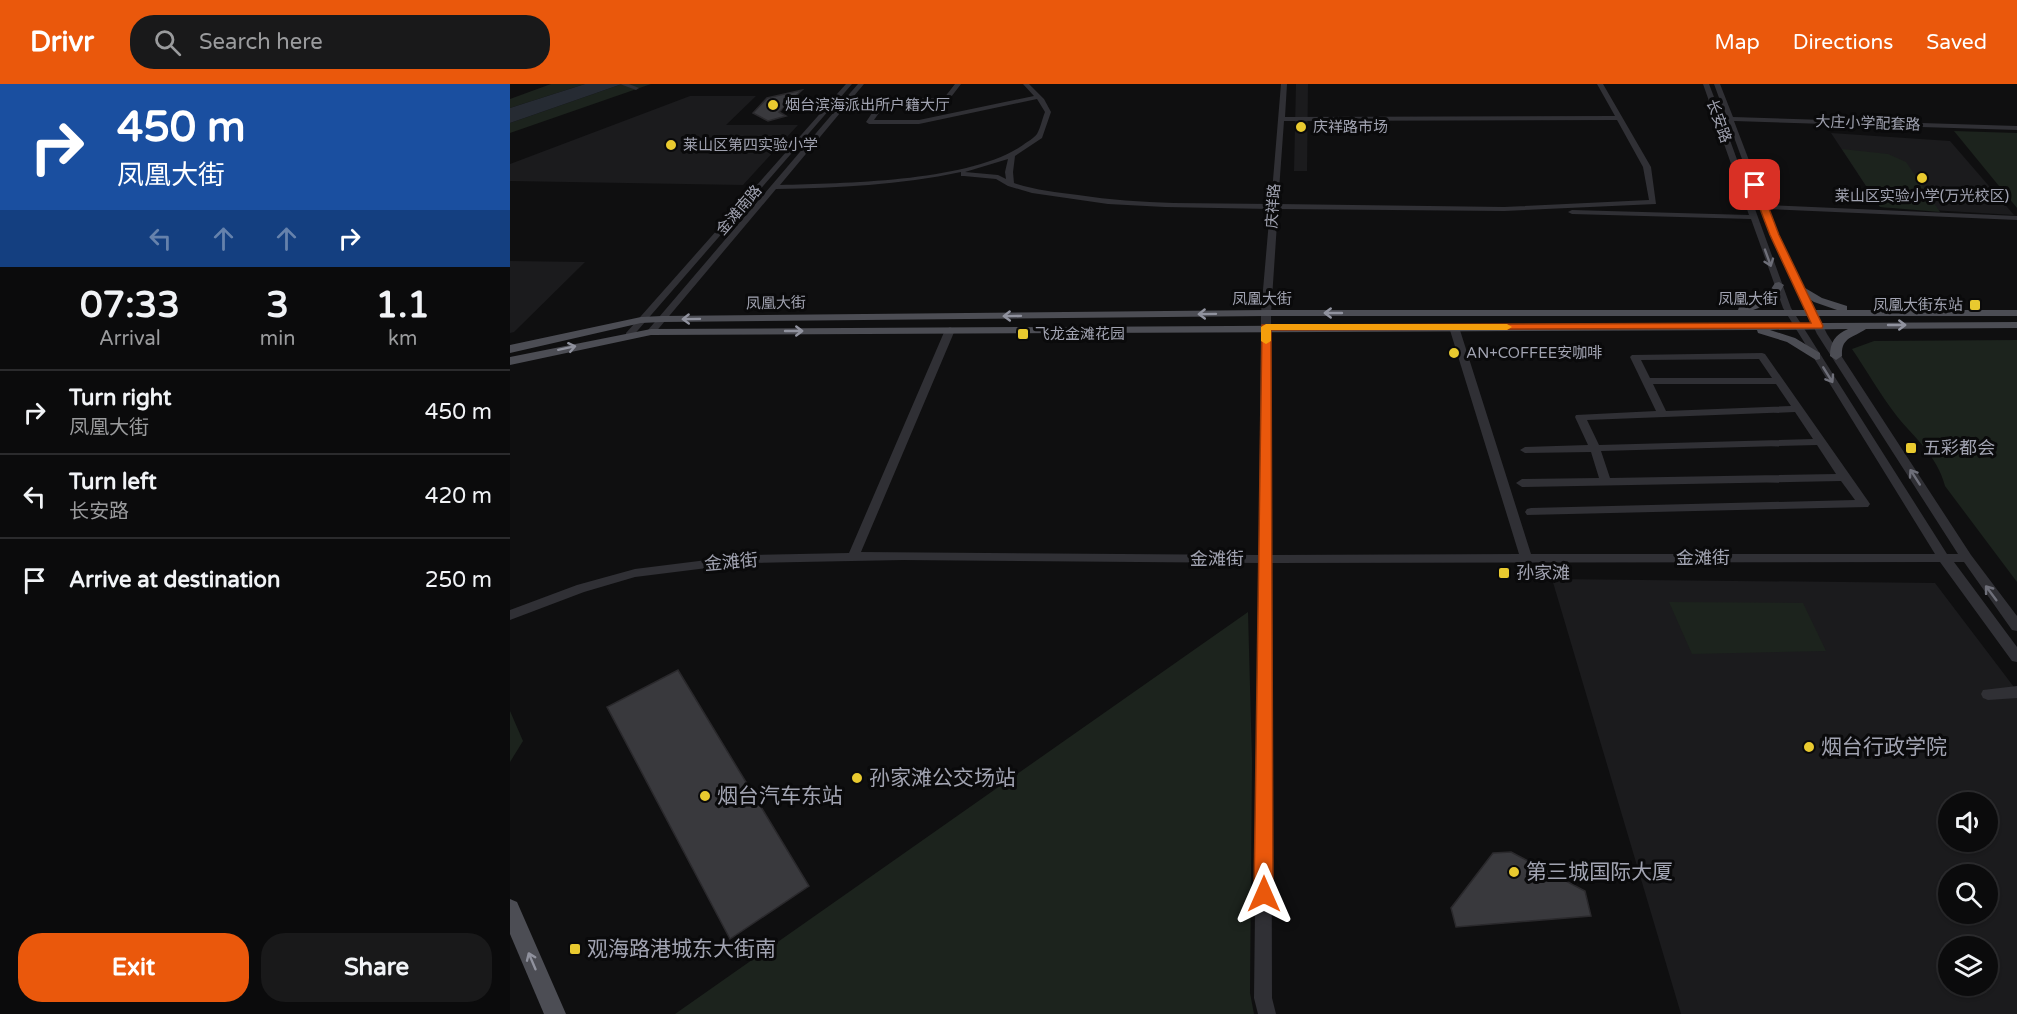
<!DOCTYPE html>
<meta charset="utf-8">
<style>
body{margin:0;font-family:"Varela Round","Noto Sans SC",sans-serif;background:#19191a;color:#f1f3f6;height:100vh;display:flex;flex-direction:column;font-size:22px;white-space:nowrap}
*{box-sizing:border-box;margin:0}
p{font-size:20px;color:#9a9b9d}
.icon{flex:none;width:33px;height:33px;fill:none;stroke:currentColor;stroke-width:2;stroke-linecap:round;stroke-linejoin:round}
.map{position:relative;flex:1;overflow:hidden}
.side{display:flex;flex-direction:column;background:#0b0b0c;width:510px}
.side>*{flex:none}
.hud{background:#1a4fa0;color:#fff;overflow:hidden}
.controls{position:absolute;left:1428px;top:708px;display:grid;gap:12px}
.controls a{display:grid;place-items:center;width:60px;height:60px;border-radius:50%;background:#0b0b0c;box-shadow:0 2px 4px #0004,0 0 0 2px #2b2b2d;font-size:30px}
.pin{position:absolute;display:grid;place-items:center;width:51px;height:51px;color:#fff;margin:-26px;border-radius:12px;box-shadow:0 3px 9px #0006}
.me{position:absolute;width:66px;margin:-33px;rotate:0deg;stroke-linejoin:round;filter:drop-shadow(0 0 4px #0008)}
.turn{display:flex;align-items:center;gap:21px;height:126px;padding:0 18px;font-size:27px}
.turn .icon{width:78px;height:78px;stroke-width:2.5}
.turn b{display:block;font-size:42px;line-height:51px}
.lanes{display:flex;align-items:center;height:57px;padding:0 18px;background:#0003;justify-content:center;gap:30px;direction:ltr}
.lanes .off{opacity:.35}
.eta{display:flex;justify-content:space-evenly;align-items:center;height:102px;text-align:center}
.eta b{font-size:36px;font-weight:800;line-height:42px}
.action{display:flex;gap:12px;margin-top:auto;padding:12px 18px}
.action a{flex:1;height:69px;border-radius:24px;background:#ea580c;color:#fff;font-size:24px;font-weight:800;line-height:69px;text-align:center}
.action a+a{background:#19191a;color:#f1f3f6}
ul{padding:0;list-style:none}
li{display:flex;align-items:center;gap:18px;height:84px;padding:0 18px;border-top:2px solid #2b2b2d}
li div{flex:1}
li b{display:block;font-size:22px}
li em{font-style:normal}
header{display:flex;align-items:center;gap:36px;box-sizing:border-box;height:84px;padding:0 30px;background:#ea580c;color:#fff}
header strong{font-size:28px}
nav{display:flex;gap:33px;margin-inline-start:auto;font-size:21px}
.search{width:420px;height:54px;background:#19191a;display:flex;align-items:center;gap:15px;box-sizing:border-box;padding:0 21px;border-radius:24px;color:#9a9b9d;font-size:22px}
main{display:flex;flex:1;min-height:0}
.map>svg:first-child{display:block}
</style>
<header>
<strong>Drivr</strong>
<div class="search"><svg class="icon" aria-label="search" viewBox="0 0 24 24"><circle cx="10" cy="10" r="6"/><path d="M15 15l6 6"/></svg>Search here</div>
<nav><a>Map</a><a>Directions</a><a>Saved</a></nav>
</header>
<main>
<section class="side">
<div class="hud">
<div class="turn"><svg class="icon" aria-label="right" viewBox="0 0 24 24"><path d="M7 20v-9h11M14 6l5 5-5 5"/></svg><div><b>450 m</b>凤凰大街</div></div>
<div class="lanes"><svg class="icon off" aria-label="left" viewBox="0 0 24 24"><path d="M17 20v-9H6M10 6l-5 5 5 5"/></svg><svg class="icon off" aria-label="ahead" viewBox="0 0 24 24"><path d="M12 20V5M6 11l6-6 6 6"/></svg><svg class="icon off" aria-label="ahead" viewBox="0 0 24 24"><path d="M12 20V5M6 11l6-6 6 6"/></svg><svg class="icon" aria-label="right" viewBox="0 0 24 24"><path d="M7 20v-9h11M14 6l5 5-5 5"/></svg></div>
</div>
<div class="eta">
<div><b>07:33</b><p>Arrival</p></div>
<div><b>3</b><p>min</p></div>
<div><b>1.1</b><p>km</p></div>
</div>
<ul>
<li><svg class="icon" aria-label="right" viewBox="0 0 24 24"><path d="M7 20v-9h11M14 6l5 5-5 5"/></svg><div><b>Turn right</b><p>凤凰大街</p></div><em>450 m</em></li>
<li><svg class="icon" aria-label="left" viewBox="0 0 24 24"><path d="M17 20v-9H6M10 6l-5 5 5 5"/></svg><div><b>Turn left</b><p>长安路</p></div><em>420 m</em></li>
<li><svg class="icon" aria-label="arrive" viewBox="0 0 24 24"><path d="M6 21V4h12l-3 4 3 4H6"/></svg><div><b>Arrive at destination</b></div><em>250 m</em></li>
</ul>
<div class="action"><a>Exit</a><a>Share</a></div>
</section>
<div class="map">
<svg width="1507" height="930" viewBox="0 0 1507 930">
<rect width="100%" height="100%" fill="#0f0f10"/>
<!-- built -->
<g fill="#1b1b1d" fill-rule="evenodd">
<path d="M786 0H798L797 87H784Z"/>
<path d="M180 12H246L216 41H288L233 101 0 97V80Z"/>
<path d="M1321 49 1440 57 1504 131 1370 123Z"/>
<path d="M0 177 75 178 4 248 0 249Z"/>
<path d="M1042 495 1425 499 1507 607V930H1171ZM1438 718H1478V758H1438ZM1438 790H1478V830H1438ZM1438 862H1478V902H1438Z"/>
</g>
<!-- green -->
<g fill="#1c231d">
<path d="M41 0H75L0 24V15Z"/>
<path d="M112 0H141L0 49V39Z"/>
<path d="M1444 47 1507 49V124Z"/>
<path d="M1332 65 1378 70 1396 78 1430 128 1370 123Z"/>
<path d="M1507 256V498L1435 402C1427 371 1405 355 1386 331 1370 310 1357 287 1342 265L1364 257Z"/>
<path d="M1159 518 1293 519 1316 567 1182 570Z"/>
<path d="M738 528 742 677 740 909 744 930H165Z"/>
<path d="M0 627 13 657 0 678Z"/>
</g>
<!-- water -->
<path fill="#262b33" d="M75 0H112L0 39V24Z"/>
<!-- building -->
<g fill="#39393d" stroke="#2a292c" stroke-width="1.5">
<path d="M292 6 269 28 276 32 258 37 243 29 257 14Z"/>
<path d="M168 586 299 802 220 855 97 623Z"/>
<path d="M1001 768 1075 807 1081 832 946 843 941 824 983 769Z"/>
</g>
<g fill="none" stroke-linecap="round" stroke-linejoin="round">
<!-- minor -->
<g fill="#303035" fill-rule="evenodd">
<path d="M110 0H119L129 4 126 6Z"/>
<path d="M336 0H342L323 22 327 24 348 0H354L333 25H365L374 15 434 14 445 0H451L438 17 376 19 364 36H409L524 12 513 0H519L534 15 541 28 532 54 505 72 503 88 504 99C525 106 546 108 568 111 631 121 696 119 761 120L771 0H777L775 33 1105 32 1087 0H1093L1141 83 1146 120 994 127 768 125 761 229V471L1009 470 939 243 944 240 949 243 1021 470H1425L1273 224 1241 135 1062 130 1058 128 1062 126 1239 131 1193 0H1199L1212 34 1216 33 1204 0H1210L1223 33 1507 42V46L1224 37 1256 121 1507 132V136L1258 125 1268 151 1317 250 1461 471 1507 532V547L1502 546 1454 478H1444L1507 563V578L1502 577 1430 478 761 479 762 914 766 930H748L744 914 749 479 393 476 237 479 125 493 74 508 0 536V526L67 501 125 485 237 471 339 469 435 246 440 243 445 246 351 468 749 471 751 229 760 125 655 123 598 120 522 109 498 102 486 95 454 92H451V88C390 101 328 104 266 105L144 250H138V246L324 28 320 25 122 253H116V249L315 24 286 23 284 22V20H318ZM527 15 535 28C532 35 531 43 527 50 524 54 517 58 513 61 460 98 335 99 270 101L330 29H362L356 38 359 40H409ZM1107 36 1133 83 1139 116 994 123 768 120 774 37ZM1213 37H1218L1260 151 1307 250 1448 470H1437L1281 224ZM498 75 495 88 496 95 488 91 455 88Z"/>
<path d="M1252 269 1255 270 1358 417 1360 420 1358 423 1017 431 1015 428 1017 425 1021 424 1345 416 1331 397 1012 403 1006 399 1012 395 1089 394 1081 368 1015 369 1010 366 1015 363 1078 361 1065 333 1066 331 1146 327 1120 273 1122 271ZM1249 275 1262 294H1140L1131 276ZM1143 300H1266L1281 322 1156 327ZM1285 328 1303 355 1089 361 1077 336ZM1307 361 1326 390 1100 394 1091 367Z"/>
<path d="M1507 602V614L1478 616 1473 614 1471 610 1473 606Z"/>
</g>
<!-- major -->
<g fill="#4c4d54" fill-rule="evenodd">
<path d="M1269 198 1274 201C1267 215 1257 221 1243 226H1327L1304 218 1286 206V202L1290 201 1312 214 1337 222V226H1507V232H756L152 238 131 239 0 269V261L131 233 152 232 756 226H1228L1229 223 1250 215 1259 208 1265 199Z"/>
<path d="M1507 238V244L1356 245C1343 254 1331 253 1332 272L1326 276 1320 272C1320 258 1325 251 1338 245L1260 246 1285 254 1310 269V275L1306 276 1277 258 1248 249 1247 246 141 251 0 281V273L141 245Z"/>
<path d="M0 815 7 818 56 930H34L0 850Z"/>
</g>
</g>
<!-- one-way arrows -->
<defs><path id="oneway-shaft" d="M-6 0H5M1.5-3L5.5 0L1.5 3" fill="none" stroke-width="1.6" stroke-linecap="round" stroke-linejoin="round" transform="scale(1.5)"/></defs>
<g stroke="#6e6f79">
<use href="#oneway-shaft" transform="translate(1258 174) rotate(70)"/>
<use href="#oneway-shaft" transform="translate(1318 291) rotate(58)"/>
<use href="#oneway-shaft" transform="translate(1405 393) rotate(-123)"/>
<use href="#oneway-shaft" transform="translate(1481 509) rotate(-127)"/>
</g>
<g stroke="#90929e">
<use href="#oneway-shaft" transform="translate(823 229) rotate(-180)"/>
<use href="#oneway-shaft" transform="translate(697 230) rotate(179)"/>
<use href="#oneway-shaft" transform="translate(502 232) rotate(179)"/>
<use href="#oneway-shaft" transform="translate(181 235) rotate(179)"/>
<use href="#oneway-shaft" transform="translate(1387 241)"/>
<use href="#oneway-shaft" transform="translate(284 247)"/>
<use href="#oneway-shaft" transform="translate(57 264) rotate(-12)"/>
<use href="#oneway-shaft" transform="translate(22 877) rotate(-113)"/>
</g>
<!-- route -->
<path fill="#ea580c" stroke="#983908" stroke-width="1.5" d="M1245 99 1250 101 1269 151 1313 242 1312 244 761 246 763 810 760 816 754 819 747 816 744 810 752 241 1301 239 1260 151 1241 101Z"/>
<!-- slow -->
<path fill="#f59e0b" d="M756 240H997L1002 243 997 246H761V257L756 260 751 257V243Z"/>
<!-- markers -->
<g fill="#e9ca2f" stroke="#0a0a0b" stroke-width="2">
<circle cx="263" cy="21" r="6"/>
<circle cx="791" cy="43" r="6"/>
<circle cx="161" cy="61" r="6"/>
<circle cx="1412" cy="94" r="6"/>
<rect x="1459" y="215" width="12" height="12" rx="3"/>
<rect x="507" y="244" width="12" height="12" rx="3"/>
<circle cx="944" cy="269" r="6"/>
<rect x="1395" y="358" width="12" height="12" rx="3"/>
<rect x="988" y="483" width="12" height="12" rx="3"/>
<circle cx="1299" cy="663" r="6"/>
<circle cx="347" cy="694" r="6"/>
<circle cx="195" cy="712" r="6"/>
<circle cx="1004" cy="788" r="6"/>
<rect x="59" y="859" width="12" height="12" rx="3"/>
</g>
<g text-anchor="middle" dominant-baseline="central" stroke-width="6" stroke-linejoin="round" paint-order="stroke">
<!-- far-poi labels -->
<g font-size="15" fill="#a1a3b1" stroke="#0a0a0b" text-anchor="start">
<text x="275" y="21">烟台滨海派出所户籍大厅</text>
<text x="803" y="43">庆祥路市场</text>
<text x="173" y="61">莱山区第四实验小学</text>
<text x="1412" y="112" text-anchor="middle">莱山区实验小学(万光校区)</text>
<text x="1453" y="221" text-anchor="end">凤凰大街东站</text>
<text x="525" y="250">飞龙金滩花园</text>
<text x="956" y="269">AN+COFFEE安咖啡</text>
</g>
<!-- far-street labels -->
<g font-size="15" fill="#a1a3b1" stroke="#0a0a0b">
<text transform="translate(1209 37) rotate(70)">长安路</text>
<text transform="translate(1358 39) rotate(2)">大庄小学配套路</text>
<text transform="translate(763 122) rotate(-86)">庆祥路</text>
<text transform="translate(229 126) rotate(-49)">金滩南路</text>
<text x="752" y="215">凤凰大街</text>
<text x="1238" y="215">凤凰大街</text>
<text transform="translate(266 219) rotate(-1)">凤凰大街</text>
</g>
<!-- poi labels -->
<g font-size="18" fill="#a1a3b1" stroke="#0a0a0b" text-anchor="start">
<text x="1413" y="364">五彩都会</text>
<text x="1006" y="489">孙家滩</text>
</g>
<!-- street labels -->
<g font-size="18" fill="#a1a3b1" stroke="#0a0a0b">
<text x="1193" y="474">金滩街</text>
<text x="707" y="475">金滩街</text>
<text transform="translate(221 478) rotate(-5)">金滩街</text>
</g>
<!-- near-poi labels -->
<g font-size="21" fill="#a1a3b1" stroke="#0a0a0b" text-anchor="start">
<text x="1311" y="663">烟台行政学院</text>
<text x="359" y="694">孙家滩公交场站</text>
<text x="207" y="712">烟台汽车东站</text>
<text x="1016" y="788">第三城国际大厦</text>
<text x="77" y="865">观海路港城东大街南</text>
</g>
</g>
</svg>
<div class="controls">
<a><svg class="icon" aria-label="sound" viewBox="0 0 24 24"><path d="M4 9h4l5-4v14l-5-4H4zM17 9q2 3 0 6"/></svg></a>
<a><svg class="icon" aria-label="search" viewBox="0 0 24 24"><circle cx="10" cy="10" r="6"/><path d="M15 15l6 6"/></svg></a>
<a><svg class="icon" aria-label="layers" viewBox="0 0 24 24"><path d="M12 4l9 5-9 5-9-5zM3 14l9 5 9-5"/></svg></a>
</div>
<div class="pin" style="left:1245px;top:101px;background:#d93025"><svg class="icon" aria-label="arrive" viewBox="0 0 24 24"><path d="M6 21V4h12l-3 4 3 4H6"/></svg></div>
<svg class="me" style="left:754px;top:810px" viewBox="-20 -20 40 40"><path d="M0-17L14 15 0 8-14 15z" fill="#ea580c" stroke="#fff" stroke-width="4"/></svg>
</div>
</main>
